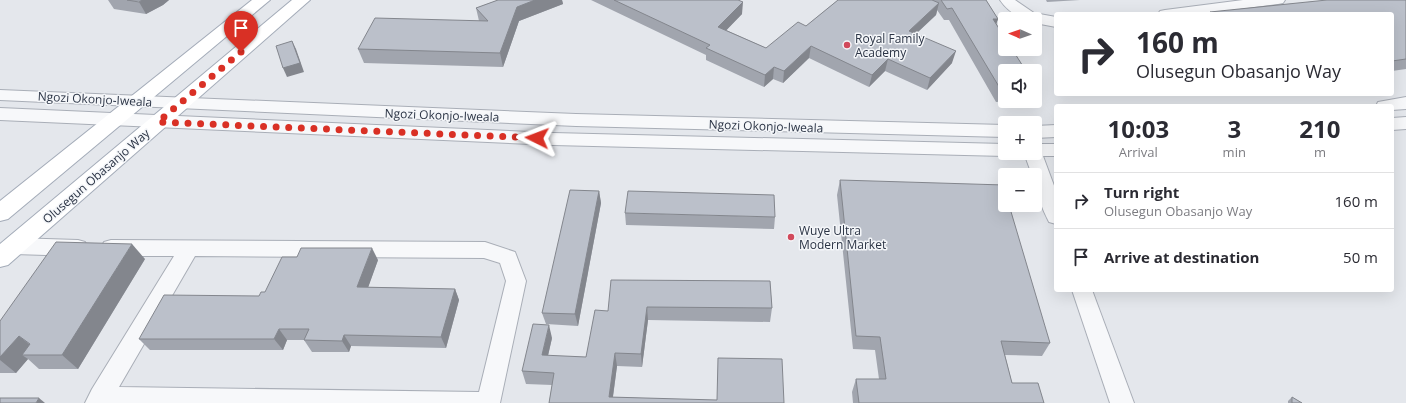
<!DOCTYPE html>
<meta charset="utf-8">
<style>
body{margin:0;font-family:"Open Sans",sans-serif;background:#f2f2f3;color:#2b2b33;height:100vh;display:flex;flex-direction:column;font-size:15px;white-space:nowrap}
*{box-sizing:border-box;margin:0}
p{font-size:13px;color:#7c7c81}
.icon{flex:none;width:22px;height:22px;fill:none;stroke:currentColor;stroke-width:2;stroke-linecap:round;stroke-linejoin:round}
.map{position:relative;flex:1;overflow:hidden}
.panel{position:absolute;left:1054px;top:104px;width:340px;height:188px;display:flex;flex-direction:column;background:#fff;border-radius:4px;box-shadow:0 4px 16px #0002}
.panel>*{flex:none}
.banner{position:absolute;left:1054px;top:12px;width:340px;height:84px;border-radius:4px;box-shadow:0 4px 16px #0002;background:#fff;color:#2b2b33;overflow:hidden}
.needle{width:26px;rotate:272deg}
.tools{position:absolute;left:998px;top:12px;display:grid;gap:8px}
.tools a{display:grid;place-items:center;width:44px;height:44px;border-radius:4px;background:#fff;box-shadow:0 4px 16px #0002;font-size:20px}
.pin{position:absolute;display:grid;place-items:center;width:34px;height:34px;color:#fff;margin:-41px -17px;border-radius:50% 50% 50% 0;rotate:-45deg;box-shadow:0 0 4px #0007}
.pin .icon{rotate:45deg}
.me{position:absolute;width:44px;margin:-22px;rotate:273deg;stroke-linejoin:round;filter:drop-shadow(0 0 3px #0008)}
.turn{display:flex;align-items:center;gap:14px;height:84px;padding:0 16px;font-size:18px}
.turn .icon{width:52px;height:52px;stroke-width:2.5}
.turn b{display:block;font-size:28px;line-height:34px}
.eta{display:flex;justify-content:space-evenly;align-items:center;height:68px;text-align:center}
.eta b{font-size:24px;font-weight:700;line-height:28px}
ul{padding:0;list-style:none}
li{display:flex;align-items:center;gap:12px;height:56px;padding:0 16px;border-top:1px solid #e1e1e2}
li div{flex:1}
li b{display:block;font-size:15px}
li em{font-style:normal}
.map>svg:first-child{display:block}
</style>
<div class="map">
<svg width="1406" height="403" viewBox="0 0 1406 403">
<rect width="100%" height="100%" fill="#e4e7ec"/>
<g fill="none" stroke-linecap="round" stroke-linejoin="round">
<defs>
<g id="minor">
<path d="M1000 0H1015L1034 13 1056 17V27L1035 23V19C1020 19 1009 13 1000 0Z"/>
<path d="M1243 0H1285L1283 3 1278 4 1201 14H1158L1160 11 1165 10Z"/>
<path d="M0 90 576 114 1005 125V137L576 126 0 100Z"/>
<path d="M1406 97V109L1392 110V106H1376L1378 102Z"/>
<path d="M0 108 553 133 1005 144V153H1012L1005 156 553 145 0 120Z"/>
<path d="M1406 117V129L1392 130V118Z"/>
<path d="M1056 125V137L1035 138V126Z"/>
<path d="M1035 144H1056V156H1043L1056 191V224L1049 222C1042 209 1035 190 1035 175H1032L1024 153H1035Z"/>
<path d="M14 238 78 240 85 242 88 248 85 254 78 256 14 254 7 252 4 246 7 240Z"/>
<path d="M111 240 485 242 515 252 526 281 500 403H85L92 389 174 256H111L104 254 101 248 104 242ZM195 256 484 258 500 263 506 281 479 392 119 387Z"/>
<path d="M1072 290H1092L1134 403H1110Z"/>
</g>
<g id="major">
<path d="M252 0H270L8 219 0 221V201Z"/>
<path d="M292 0H310L8 265 0 267V244Z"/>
</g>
</defs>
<!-- minor casing -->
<use href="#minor" stroke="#a9aeb7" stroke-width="2"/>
<!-- major casing -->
<use href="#major" stroke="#a3abb8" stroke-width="2"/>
<!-- minor -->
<use href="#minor" fill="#f7f8fa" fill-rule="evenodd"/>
<!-- major -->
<use href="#major" fill="#fff" fill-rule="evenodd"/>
</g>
<!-- wall -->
<g fill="#a1a5ae">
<path d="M108 0H169L163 5 146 14 114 9Z"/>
<path d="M498 0H562L563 4 519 21 503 67 364 63 358 49 479 21 476 8Z"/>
<path d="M591 0H738L742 14 726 30 766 48 806 26 838 0H986L998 19 996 24 1005 71V101H1009L996 102 949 20H944L937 10 936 15 916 34 952 63 927 90 885 71 869 87 809 58 783 83 773 79 764 87 706 60V55Z"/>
<path d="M1046 0H1080L1047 2Z"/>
<path d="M1406 0V69L1392 71V14L1209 13 1210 12Z"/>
<path d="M840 180 1050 343 1042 356 1005 355 1012 383 1044 403H853L852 392 856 379H879L875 350 853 349 837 195Z"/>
<path d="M599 191 601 203 578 326 546 324 542 313Z"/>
<path d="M625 213 775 217 774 229 626 225Z"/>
<path d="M145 259 78 369H39L28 359 16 373H0V321Z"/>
<path d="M378 260 368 287 455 289 459 300 446 348 351 346 349 352H312L304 340H287L283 350H150L139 339 259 296 265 292Z"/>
<path d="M770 281 772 308 770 322 648 320 642 367 617 366 613 397 784 403H549L552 385 526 384 522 371 552 338 548 356 586 357 608 311Z"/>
<path d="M1292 397 1302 403H1288V401Z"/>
</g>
<!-- shaded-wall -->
<g fill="#83868d">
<path d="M142 0H169L163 5 146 14 139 2Z"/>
<path d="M535 0H562L563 4 519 21 503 67 500 53 517 7Z"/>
<path d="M743 2 742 14 718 39V27Z"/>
<path d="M939 3 936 15 906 43 909 31Z"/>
<path d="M993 19H998L994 30Z"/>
<path d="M292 41 296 49 304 72 287 77 283 68Z"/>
<path d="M811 46 809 58 783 83 784 71Z"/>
<path d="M956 51 952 63 927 90 930 78Z"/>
<path d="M888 59 885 71 869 87 872 75Z"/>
<path d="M774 67 773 79 764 87 765 75Z"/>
<path d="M599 191 601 203 578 326 575 314Z"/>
<path d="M132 244 145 259 78 369 62 355Z"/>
<path d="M372 248 378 260 364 299 357 287Z"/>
<path d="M455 289 459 300 446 348 441 337Z"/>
<path d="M647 307 648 320 642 367 641 354Z"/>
<path d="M549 325 552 338 545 368 542 355Z"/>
<path d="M279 329 287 340 283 350 274 339Z"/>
<path d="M344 335 351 346 349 352 342 341Z"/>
<path d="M19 336 36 350 22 355 28 359 16 373 0 360V357Z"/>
<path d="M615 353 617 366 612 403 609 397Z"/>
<path d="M39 398 45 403H36Z"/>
</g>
<!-- building -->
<g fill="#bbc0ca" stroke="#83868d">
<path d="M127 0H142L139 2Z"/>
<path d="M498 0H535L517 7 500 53 358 49 375 18 488 21 476 8Z"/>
<path d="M614 0H738L743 2 718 27 766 48 798 22 806 26 838 0H932L939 3 909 31 956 51 930 78 888 59 872 75 811 46 784 71 774 67 765 75 706 48 710 45Z"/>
<path d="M941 0H986L998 19H993L1005 38V49H1012L1026 71H1005V90H1001L952 8 947 9Z"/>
<path d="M1327 0H1406V59L1392 61V14H1204L1212 13 1210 12Z"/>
<path d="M292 41 300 63 283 68 276 46Z"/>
<path d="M840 180 1004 185 1005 190V205H1009L1050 343 1001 341 1012 383H1038L1044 403H859L856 379H886L880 337 856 336Z"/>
<path d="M570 190 599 191 575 314 542 313Z"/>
<path d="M628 191 774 195 775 217 625 213Z"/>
<path d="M56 242 132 244 62 355H22L30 344 19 336 0 357V321Z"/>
<path d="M301 248H372L357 287 455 289 441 337 344 335 342 341 304 340 309 329H279L274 339H139L164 295 259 296 261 292H265L282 257H297Z"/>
<path d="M611 280 770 281 772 308 647 307 641 354 615 353 609 397 717 400 718 358 782 359 784 403H549L554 373 522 371 533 324 549 325 542 355 586 357 595 310 608 311Z"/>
<path d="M1292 397 1302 403H1292Z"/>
<path d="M0 398H39L36 403H0Z"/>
</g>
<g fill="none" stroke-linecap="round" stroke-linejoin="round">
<!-- route -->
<path stroke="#d93025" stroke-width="7" stroke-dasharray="0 12.6" d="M241 52 158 122 537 138"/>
</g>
<!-- markers -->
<g fill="#d1495b" stroke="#f4f6f9" stroke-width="1.5">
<circle cx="847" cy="45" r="4"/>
<circle cx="791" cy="237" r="4"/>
</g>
<g text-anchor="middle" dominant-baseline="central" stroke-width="3" stroke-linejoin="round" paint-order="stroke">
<!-- poi labels -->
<g font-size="12" fill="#2b3445" stroke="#f4f6f9" text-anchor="start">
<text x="855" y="38">Royal Family<tspan x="855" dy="14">Academy</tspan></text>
<text x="799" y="230">Wuye Ultra<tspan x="799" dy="14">Modern Market</tspan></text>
</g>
<!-- street labels -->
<g font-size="12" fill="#2b3445" stroke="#f4f6f9">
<text transform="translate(95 99) rotate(3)">Ngozi Okonjo-Iweala</text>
<text transform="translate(442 115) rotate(2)">Ngozi Okonjo-Iweala</text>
<text transform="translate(766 126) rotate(2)">Ngozi Okonjo-Iweala</text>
<text transform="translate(96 176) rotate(-41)">Olusegun Obasanjo Way</text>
</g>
</g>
</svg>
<div class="tools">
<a><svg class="needle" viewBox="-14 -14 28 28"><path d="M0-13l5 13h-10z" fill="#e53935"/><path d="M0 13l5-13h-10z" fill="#7c7c81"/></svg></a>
<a><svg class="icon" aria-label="sound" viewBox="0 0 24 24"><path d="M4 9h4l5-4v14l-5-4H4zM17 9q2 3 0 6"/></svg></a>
<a>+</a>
<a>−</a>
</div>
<div class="pin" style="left:241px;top:52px;background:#d93025"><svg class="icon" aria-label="arrive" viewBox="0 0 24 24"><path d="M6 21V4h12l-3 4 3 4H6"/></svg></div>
<svg class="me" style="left:537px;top:138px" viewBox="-20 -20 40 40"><path d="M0-17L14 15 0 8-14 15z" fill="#d93025" stroke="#fff" stroke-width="4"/></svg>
<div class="banner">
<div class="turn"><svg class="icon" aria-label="right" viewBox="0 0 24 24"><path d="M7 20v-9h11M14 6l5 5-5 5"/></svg><div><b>160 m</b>Olusegun Obasanjo Way</div></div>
</div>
<section class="panel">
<div class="eta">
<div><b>10:03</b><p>Arrival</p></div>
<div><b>3</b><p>min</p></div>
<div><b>210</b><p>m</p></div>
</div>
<ul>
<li><svg class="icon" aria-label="right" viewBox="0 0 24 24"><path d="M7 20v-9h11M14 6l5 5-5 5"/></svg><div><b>Turn right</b><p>Olusegun Obasanjo Way</p></div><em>160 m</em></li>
<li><svg class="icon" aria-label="arrive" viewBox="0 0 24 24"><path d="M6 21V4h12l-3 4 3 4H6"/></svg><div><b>Arrive at destination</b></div><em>50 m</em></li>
</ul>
</section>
</div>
